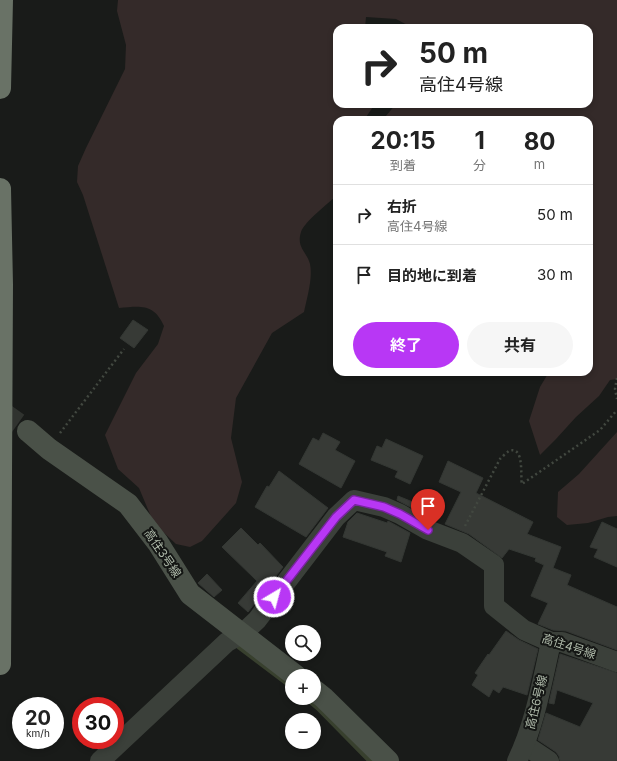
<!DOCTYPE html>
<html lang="ja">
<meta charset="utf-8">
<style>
body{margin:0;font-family:Inter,"Noto Sans JP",sans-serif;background:#f6f6f6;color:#222;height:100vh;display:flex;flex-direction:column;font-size:15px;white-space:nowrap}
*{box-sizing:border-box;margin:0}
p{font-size:13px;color:#767676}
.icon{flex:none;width:22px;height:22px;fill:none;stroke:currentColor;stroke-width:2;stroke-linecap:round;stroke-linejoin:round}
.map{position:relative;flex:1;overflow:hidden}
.panel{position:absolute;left:333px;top:116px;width:260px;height:260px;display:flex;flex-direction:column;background:#fff;border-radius:12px;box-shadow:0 2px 6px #0003}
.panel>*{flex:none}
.hud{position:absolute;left:333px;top:24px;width:260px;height:84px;border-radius:12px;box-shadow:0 2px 6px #0003;background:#fff;color:#222;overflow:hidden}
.controls{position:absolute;left:285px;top:625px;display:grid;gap:8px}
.controls a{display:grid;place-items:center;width:36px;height:36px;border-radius:50%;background:#fff;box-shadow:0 2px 6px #0003;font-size:20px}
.speed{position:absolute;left:12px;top:697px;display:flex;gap:8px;font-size:20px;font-weight:700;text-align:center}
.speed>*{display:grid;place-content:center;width:52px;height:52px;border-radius:50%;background:#fff;box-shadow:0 2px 6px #0003;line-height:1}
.speed small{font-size:10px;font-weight:400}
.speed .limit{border:6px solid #d22;background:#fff;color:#111}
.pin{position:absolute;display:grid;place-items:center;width:34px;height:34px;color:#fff;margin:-41px -17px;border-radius:50% 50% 50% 0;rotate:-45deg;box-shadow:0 0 4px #0007}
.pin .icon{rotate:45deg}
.me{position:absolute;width:44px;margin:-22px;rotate:37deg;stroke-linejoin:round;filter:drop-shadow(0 0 3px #0008)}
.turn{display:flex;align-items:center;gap:14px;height:84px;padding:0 20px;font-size:18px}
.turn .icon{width:52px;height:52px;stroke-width:2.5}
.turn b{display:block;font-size:28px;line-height:34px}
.eta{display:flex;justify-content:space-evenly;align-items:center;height:68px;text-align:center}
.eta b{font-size:24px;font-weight:700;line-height:28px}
.button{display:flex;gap:8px;margin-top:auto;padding:8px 20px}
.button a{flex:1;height:46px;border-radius:24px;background:#b837f5;color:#fff;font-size:16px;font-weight:700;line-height:46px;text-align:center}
.button a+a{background:#f6f6f6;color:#222}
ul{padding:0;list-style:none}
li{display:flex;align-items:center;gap:12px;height:60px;padding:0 20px;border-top:1px solid #e0e0e0}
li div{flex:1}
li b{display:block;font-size:15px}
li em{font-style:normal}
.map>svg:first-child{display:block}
</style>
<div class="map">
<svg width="617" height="761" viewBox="0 0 617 761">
<rect width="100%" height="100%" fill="#191b19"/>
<!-- green -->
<g fill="#342a29">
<path d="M118 0H617V379L610 380 599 396 576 417 556 439 540 455 529 421 540 387 549 372H589V120H384L385 117 396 104H589V28H413L396 19 366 17 365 28H337V104H375L364 120H337V195C328 204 305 221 301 232 296 248 307 252 310 264 313 278 307 298 304 312L272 333 236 398 231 438 242 482 236 503 202 541 190 547 176 544 161 530 152 519 139 488 118 469 105 435 136 373 158 344 164 326C154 303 140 306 119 308L83 195 77 182 78 166 86 148 125 69 126 45 117 11Z"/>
<path d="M617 432V516L608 517 588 523 567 525 557 517 558 492 579 474Z"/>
</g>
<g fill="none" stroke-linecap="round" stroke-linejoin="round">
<!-- stream -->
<g stroke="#38402e" stroke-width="5">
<path d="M239 647 292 687"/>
<path d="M306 698 318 708 370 761"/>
</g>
</g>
<!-- building -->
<g fill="#373a36" stroke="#333733">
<path d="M133 320 148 330 134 348 120 338Z"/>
<path d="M323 433 340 442 335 450 355 461 341 488 299 464 313 438 319 441Z"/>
<path d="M386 439 423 456 410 484 395 477 398 471 371 460 377 446 382 448Z"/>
<path d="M448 461 483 478 476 493 533 522 527 534 561 547 553 568 571 575 567 585 617 607V650L566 631 553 630 538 624 548 603 531 596 544 565 535 561 536 558 509 549 502 558 469 534 445 524 461 492 439 482Z"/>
<path d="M279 471 328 508 306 537 255 507 267 486 269 487Z"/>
<path d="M398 496 420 505 418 511 397 500Z"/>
<path d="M357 513 387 523 388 521 410 533 401 562 385 556 387 552 343 537 348 522Z"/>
<path d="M602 522 617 529V567L594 557 598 549 590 547Z"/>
<path d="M241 528 258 545 260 543 283 567 248 612 238 603 257 581 222 547Z"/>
<path d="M207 574 222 590 214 597 198 583Z"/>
<path d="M506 631 519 640 538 649 527 695 503 687 499 693 493 689 489 697 472 685 478 675 475 673 488 654 489 655Z"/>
<path d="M560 654 617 673V761H560L559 756 556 752 538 740 546 713 580 727 593 703 557 690 554 704 549 703Z"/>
</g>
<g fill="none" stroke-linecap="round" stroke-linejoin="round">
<!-- secondary-tunnel -->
<path stroke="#30332f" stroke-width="22" stroke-dasharray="22 11" stroke-linecap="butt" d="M0 411 28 431"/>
<!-- path -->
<g stroke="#424840" stroke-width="2.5" stroke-dasharray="2 3" stroke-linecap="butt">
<path d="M617 378 615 389 617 399"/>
<path d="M60 433 124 349"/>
<path d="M465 526 500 459C502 457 506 453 509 451 525 445 520 478 522 484L600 430 617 410"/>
</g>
<!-- street -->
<g stroke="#3b403a" stroke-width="20">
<path d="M525 745 549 761"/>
<path d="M100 761 227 642 242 634 257 620 336 517 354 500 384 507 400 514 428 530 462 543 494 565V606L524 630 551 642H562L617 662"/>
<path d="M517 761C535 724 542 682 551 642"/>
</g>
<!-- secondary -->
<g stroke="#4a5148" stroke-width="22">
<path d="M28 431 49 449 128 504 158 543 190 594 296 676"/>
<path d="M314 690 324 698 388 761"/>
</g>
<!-- highway -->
<g stroke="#697266" stroke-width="22">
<path d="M0 88 2 0"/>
<path d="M0 189 2 285 0 664"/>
</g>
</g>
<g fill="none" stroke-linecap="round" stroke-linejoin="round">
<defs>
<path id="route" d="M274 597 336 517 354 500 384 507 400 514 428 530"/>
</defs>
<!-- route casing -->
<use href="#route" stroke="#78249f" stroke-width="10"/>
<!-- route -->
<use href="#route" stroke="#b837f5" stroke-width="7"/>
</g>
<g text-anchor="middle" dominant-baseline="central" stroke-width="4" stroke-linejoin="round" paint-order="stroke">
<!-- street labels -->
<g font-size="12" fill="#b0bbab" stroke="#141614">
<text transform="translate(163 553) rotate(56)">高住3号線</text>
<text transform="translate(569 646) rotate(18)">高住4号線</text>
<text transform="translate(536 702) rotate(-76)">高住6号線</text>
</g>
</g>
</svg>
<div class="controls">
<a><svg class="icon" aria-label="search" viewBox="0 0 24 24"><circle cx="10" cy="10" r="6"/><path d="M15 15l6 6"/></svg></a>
<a>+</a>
<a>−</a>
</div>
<div class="speed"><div>20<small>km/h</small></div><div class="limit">30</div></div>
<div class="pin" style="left:428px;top:530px;background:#d93025"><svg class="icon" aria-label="arrive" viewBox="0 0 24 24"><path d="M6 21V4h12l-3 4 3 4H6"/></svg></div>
<svg class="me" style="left:274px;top:597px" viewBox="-20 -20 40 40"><circle r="17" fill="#b837f5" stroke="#fff" stroke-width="3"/><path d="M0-11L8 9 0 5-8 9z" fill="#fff"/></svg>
<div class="hud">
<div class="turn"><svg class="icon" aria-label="right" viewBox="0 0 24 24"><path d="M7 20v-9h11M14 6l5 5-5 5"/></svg><div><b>50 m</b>高住4号線</div></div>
</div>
<section class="panel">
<div class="eta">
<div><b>20:15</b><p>到着</p></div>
<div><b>1</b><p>分</p></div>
<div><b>80</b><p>m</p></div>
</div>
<ul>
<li><svg class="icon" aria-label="right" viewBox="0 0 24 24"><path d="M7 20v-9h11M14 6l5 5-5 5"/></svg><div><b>右折</b><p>高住4号線</p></div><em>50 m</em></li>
<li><svg class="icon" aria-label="arrive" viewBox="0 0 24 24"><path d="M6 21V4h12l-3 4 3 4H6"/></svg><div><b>目的地に到着</b></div><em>30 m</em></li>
</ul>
<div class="button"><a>終了</a><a>共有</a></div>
</section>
</div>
